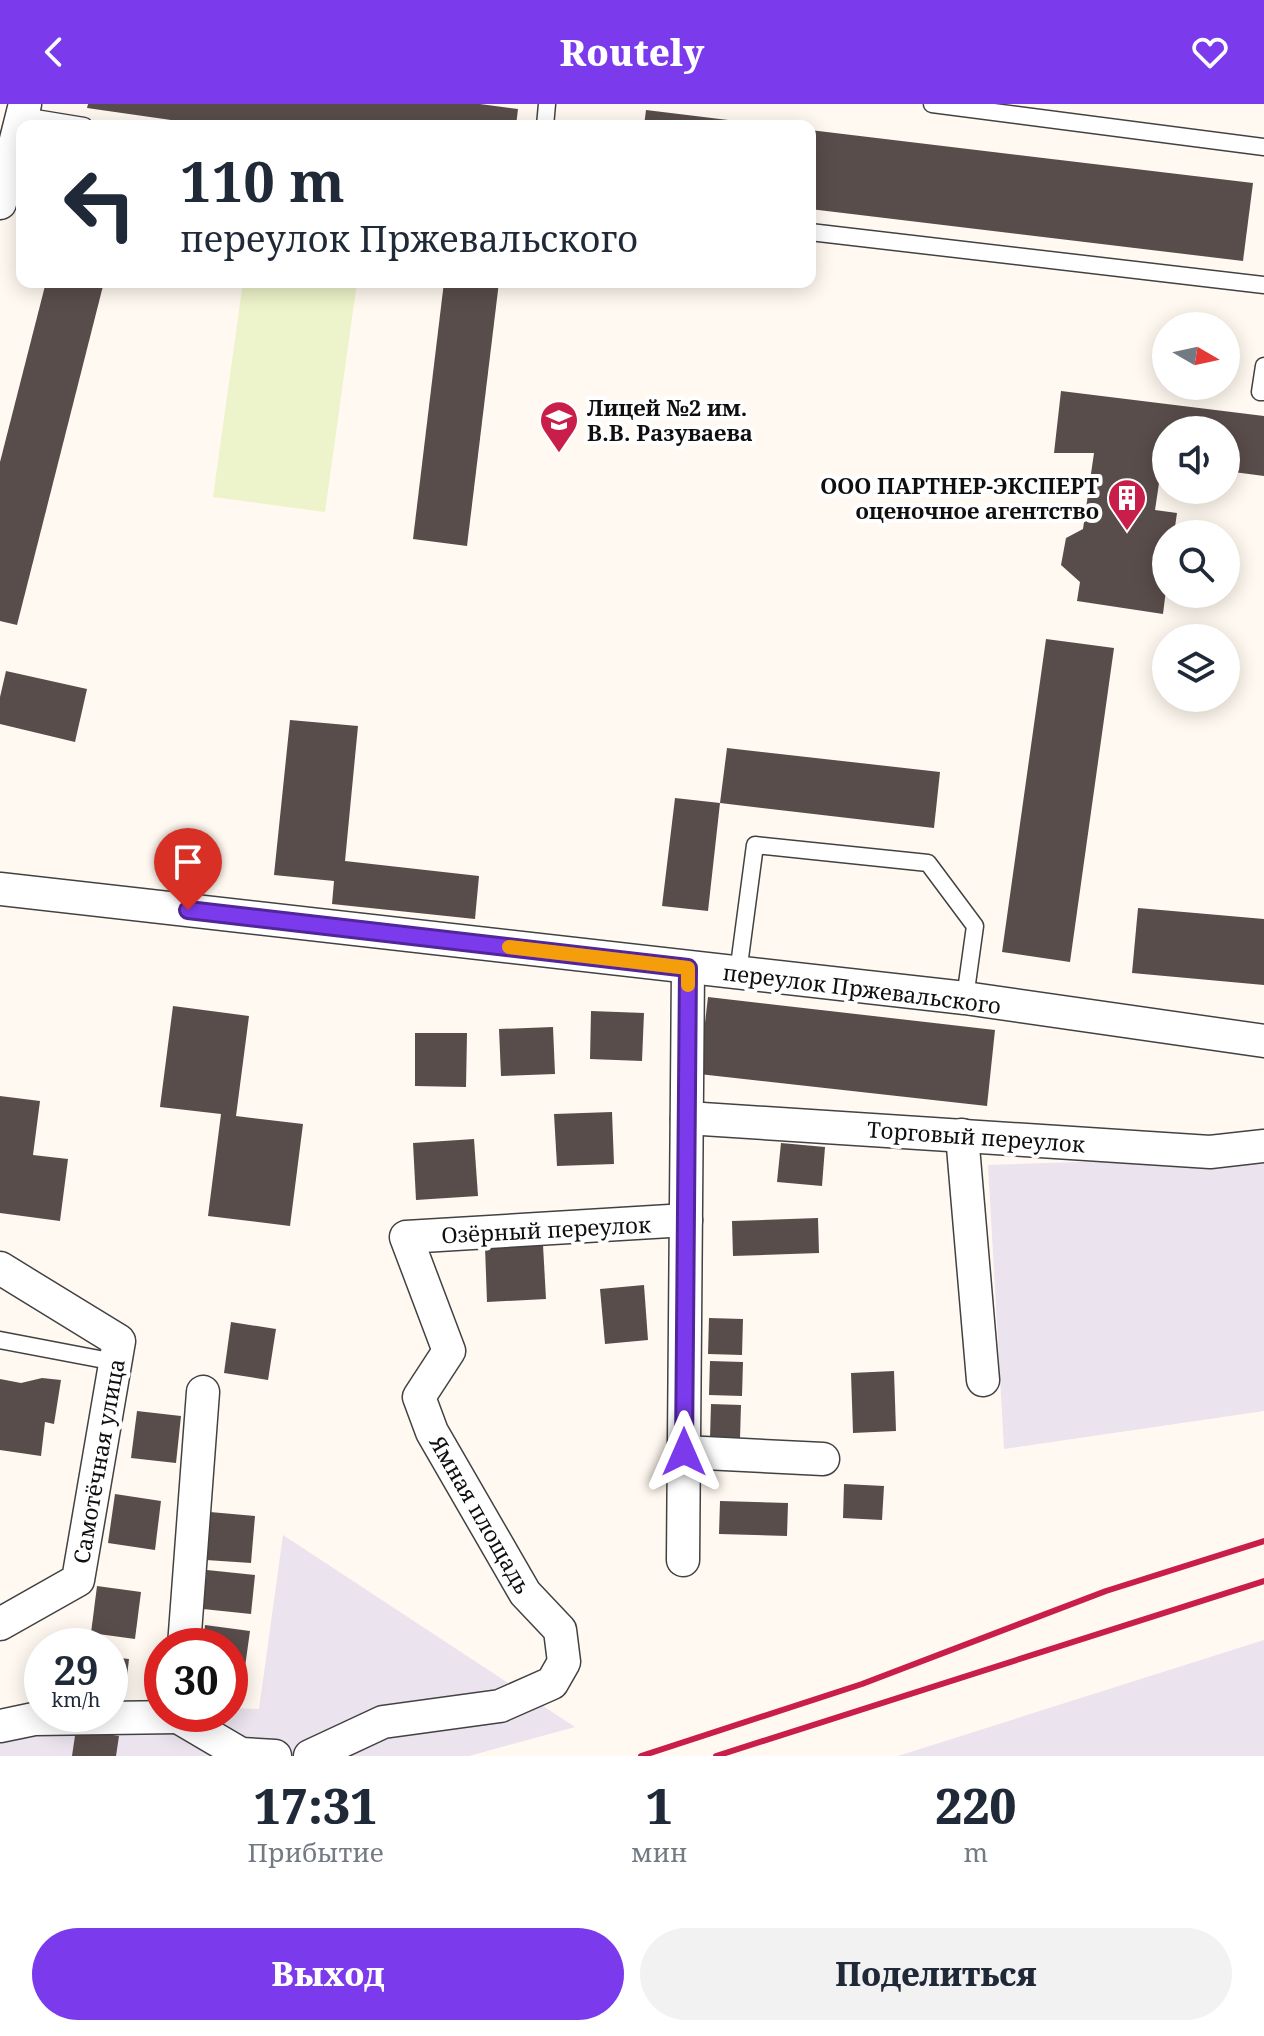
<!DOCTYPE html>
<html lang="ru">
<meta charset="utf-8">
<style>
body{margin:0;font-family:"Noto Serif",serif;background:#f2f2f3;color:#1f2937;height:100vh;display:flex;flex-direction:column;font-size:30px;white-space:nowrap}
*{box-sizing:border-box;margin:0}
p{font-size:26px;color:#747a83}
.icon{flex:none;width:44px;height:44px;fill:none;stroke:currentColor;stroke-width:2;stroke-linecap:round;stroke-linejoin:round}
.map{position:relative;height:1652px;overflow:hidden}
.side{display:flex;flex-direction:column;background:#fff;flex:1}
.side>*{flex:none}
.banner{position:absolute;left:16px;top:16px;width:800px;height:168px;border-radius:16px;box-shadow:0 4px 20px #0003;background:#fff;color:#1f2937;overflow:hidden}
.needle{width:52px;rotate:99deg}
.buttons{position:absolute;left:1152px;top:208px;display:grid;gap:16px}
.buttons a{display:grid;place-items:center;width:88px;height:88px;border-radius:50%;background:#fff;box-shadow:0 4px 20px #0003;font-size:40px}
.speed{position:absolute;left:24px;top:1524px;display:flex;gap:16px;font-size:40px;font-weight:700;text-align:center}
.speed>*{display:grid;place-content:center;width:104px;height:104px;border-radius:50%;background:#fff;box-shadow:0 4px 20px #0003;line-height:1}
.speed small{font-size:20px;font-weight:400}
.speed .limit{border:12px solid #d22;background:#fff;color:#111}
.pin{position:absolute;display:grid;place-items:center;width:68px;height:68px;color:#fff;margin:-82px -34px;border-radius:50% 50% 50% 0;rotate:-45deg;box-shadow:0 0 8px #0007}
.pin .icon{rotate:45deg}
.me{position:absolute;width:88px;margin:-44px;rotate:0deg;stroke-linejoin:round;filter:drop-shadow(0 0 6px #0008)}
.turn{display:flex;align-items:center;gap:28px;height:168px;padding:0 32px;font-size:36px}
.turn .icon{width:104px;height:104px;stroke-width:2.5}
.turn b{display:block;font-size:56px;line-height:68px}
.eta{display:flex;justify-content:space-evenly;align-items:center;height:136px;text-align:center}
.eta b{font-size:48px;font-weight:800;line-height:56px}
.action{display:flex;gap:16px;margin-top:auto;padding:16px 32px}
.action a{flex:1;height:92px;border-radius:48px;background:#7c3aed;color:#fff;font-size:32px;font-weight:800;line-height:92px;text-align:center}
.action a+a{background:#f2f2f3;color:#1f2937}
header{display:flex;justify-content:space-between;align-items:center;height:104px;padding:0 32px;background:#7c3aed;color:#fff;font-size:36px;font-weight:800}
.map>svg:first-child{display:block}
</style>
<header><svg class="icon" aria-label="back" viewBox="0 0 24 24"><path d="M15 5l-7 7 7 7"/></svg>Routely<svg class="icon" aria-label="heart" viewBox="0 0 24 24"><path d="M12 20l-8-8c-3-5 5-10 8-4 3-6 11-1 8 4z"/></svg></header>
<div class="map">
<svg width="1264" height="1652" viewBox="0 0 1264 1652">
<rect width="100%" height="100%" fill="#fff9f1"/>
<!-- industrial -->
<g fill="#ebe3ee">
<path d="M1264 1052V1307L1004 1345 988 1061Z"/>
<path d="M283 1431 575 1623 469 1652H0V1620L162 1610H230V1604L259 1605Z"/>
<path d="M1264 1536V1652H898Z"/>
</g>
<!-- pitch -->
<path fill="#edf3ca" d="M243 178H357L325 408 213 393Z"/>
<!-- building -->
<g fill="#594d4b">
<path d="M88 0H480L518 5 516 22H213L87 4Z"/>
<path d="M646 6 761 20V22H644Z"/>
<path d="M810 26 1253 79 1243 157 810 105Z"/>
<path d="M46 178H104L17 521 0 517V358Z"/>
<path d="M444 178H499L467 442 413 435Z"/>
<path d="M1061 287 1264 312V372L1226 367V326H1166V359H1162L1155 406 1177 409 1174 430H1166V486L1163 510 1077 497 1080 478 1061 461 1066 434 1083 425 1094 349H1054Z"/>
<path d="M1046 535 1114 544 1070 858 1002 848Z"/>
<path d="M6 567 87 585 75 638 0 620V593Z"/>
<path d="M290 616 358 622 345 757 479 772 475 815 332 800 334 777 274 771Z"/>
<path d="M727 644 940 668 934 724 720 699 708 807 662 802 675 694 720 699Z"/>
<path d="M1138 804 1264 815V881L1132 869Z"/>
<path d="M708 893 995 926 987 1002 699 970Z"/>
<path d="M173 902 249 912 236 1012 303 1020 290 1122 208 1112 221 1010 160 1003Z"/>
<path d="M591 907 644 909 642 957 590 955Z"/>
<path d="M553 923 555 970 501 972 499 925Z"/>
<path d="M415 929H467L466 983 415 982Z"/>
<path d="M0 992 40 997 33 1051 68 1055 60 1117 0 1109Z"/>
<path d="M612 1008 614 1060 557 1062 554 1010Z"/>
<path d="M474 1035 478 1092 416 1096 413 1039Z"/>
<path d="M781 1039 825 1043 822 1082 777 1078Z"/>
<path d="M818 1114 819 1149 733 1152 732 1117Z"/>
<path d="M543 1141 546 1195 487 1198 485 1143Z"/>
<path d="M644 1181 648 1236 605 1240 600 1185Z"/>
<path d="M709 1214 743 1215 742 1251 708 1250Z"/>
<path d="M231 1218 276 1225 268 1276 224 1269Z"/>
<path d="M710 1257 743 1258 742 1292 709 1291Z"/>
<path d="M894 1267 896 1327 853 1329 851 1269Z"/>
<path d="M42 1274 61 1276 54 1320 45 1318 41 1352 0 1346V1275L21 1279Z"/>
<path d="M711 1300 741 1301 740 1335 710 1334Z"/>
<path d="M137 1307 181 1312 176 1359 131 1354Z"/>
<path d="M844 1380 884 1382 882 1416 843 1414Z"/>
<path d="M115 1390 161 1397 155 1446 108 1439Z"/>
<path d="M720 1397 788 1399 787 1432 719 1430Z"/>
<path d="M210 1408 255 1412 251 1459 206 1456Z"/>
<path d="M207 1466 255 1471 251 1510 203 1505Z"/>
<path d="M97 1482 141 1488 135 1535 91 1529Z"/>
<path d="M205 1521 250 1527 245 1563 230 1561V1542H203Z"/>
<path d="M110 1553 129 1555 125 1590 110 1588Z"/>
<path d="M76 1625 119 1632 116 1652H72Z"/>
</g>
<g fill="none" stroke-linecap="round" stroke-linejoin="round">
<defs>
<g id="service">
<path d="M932 0 1264 43"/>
<path d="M23 12 84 22"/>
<path d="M545 22 547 0"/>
<path d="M810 128 1264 181"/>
<path d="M1264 262 1260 288H1264"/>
<path d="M738 869 755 741 928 759 975 822 965 894"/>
<path d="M0 1236 115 1258"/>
</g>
<g id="minor">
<path d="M0 99 25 0"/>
<path d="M0 785 965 894 1264 937"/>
<path d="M687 1014 1210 1048 1264 1042"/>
<path d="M962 1031 983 1276"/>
<path d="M0 1164 119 1237 78 1476 0 1520"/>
<path d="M684 1348 823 1355"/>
<path d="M683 1456 688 864"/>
<path d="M184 1542 203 1288"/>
<path d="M178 1613 241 1650 275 1652"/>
<path d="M0 1622 34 1615 178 1613"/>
<path d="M310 1652 383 1618 500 1602 552 1579 564 1558 560 1526 525 1489 432 1328 419 1293 449 1247 406 1133 686 1116"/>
</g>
</defs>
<!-- service casing -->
<use href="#service" stroke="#424242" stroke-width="19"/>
<!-- minor casing -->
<use href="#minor" stroke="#424242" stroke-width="35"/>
<!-- service -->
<use href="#service" stroke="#fff" stroke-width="16"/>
<!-- minor -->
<use href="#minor" stroke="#fff" stroke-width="32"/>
<!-- rail -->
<g stroke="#c81e49" stroke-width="6">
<path d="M641 1652 862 1580 1106 1487 1264 1437"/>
<path d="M716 1652 1264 1477"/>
</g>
</g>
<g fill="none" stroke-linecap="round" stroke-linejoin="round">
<defs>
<path id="route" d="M188 806 688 864 684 1348"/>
</defs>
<!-- route casing -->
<use href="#route" stroke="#51269a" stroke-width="20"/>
<!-- route -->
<use href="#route" stroke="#7c3aed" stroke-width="14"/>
<!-- slow -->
<path stroke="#f59e0b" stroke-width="14" d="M509 843 688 864V881"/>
</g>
<!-- icons -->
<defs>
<symbol id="school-pin" viewBox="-11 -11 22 30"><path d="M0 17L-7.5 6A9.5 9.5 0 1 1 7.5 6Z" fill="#c81e49" stroke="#fff"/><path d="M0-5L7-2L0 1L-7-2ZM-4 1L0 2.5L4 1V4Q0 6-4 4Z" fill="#fff"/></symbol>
<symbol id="building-pin" viewBox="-11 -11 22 30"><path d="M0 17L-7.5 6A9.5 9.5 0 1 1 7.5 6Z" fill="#c81e49" stroke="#fff"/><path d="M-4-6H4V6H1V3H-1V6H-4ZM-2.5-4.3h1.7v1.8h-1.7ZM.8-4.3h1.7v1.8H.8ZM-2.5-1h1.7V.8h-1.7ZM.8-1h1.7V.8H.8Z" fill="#fff"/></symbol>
</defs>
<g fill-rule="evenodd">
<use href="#school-pin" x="537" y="294" width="44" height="60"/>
<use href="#building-pin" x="1105" y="372" width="44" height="60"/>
</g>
<g text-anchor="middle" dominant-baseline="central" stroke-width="8" stroke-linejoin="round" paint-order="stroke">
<!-- poi labels -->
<g font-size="22" font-weight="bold" fill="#0f0f0f" stroke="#fff" text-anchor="start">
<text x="587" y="303">Лицей №2 им.<tspan x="587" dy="25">В.В. Разуваева</tspan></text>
<text x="1099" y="381" text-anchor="end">ООО ПАРТНЕР-ЭКСПЕРТ<tspan x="1099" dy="25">оценочное агентство</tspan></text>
</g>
<!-- street labels -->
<g font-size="22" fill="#0f0f0f" stroke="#fff">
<text transform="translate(862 884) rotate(7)">переулок Пржевальского</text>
<text transform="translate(976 1032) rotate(4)">Торговый переулок</text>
<text transform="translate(546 1125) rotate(-3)">Озёрный переулок</text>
<text transform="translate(98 1357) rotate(-80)">Самотёчная улица</text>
<text transform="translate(481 1410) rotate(60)">Ямная площадь</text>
</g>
</g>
</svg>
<div class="buttons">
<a><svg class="needle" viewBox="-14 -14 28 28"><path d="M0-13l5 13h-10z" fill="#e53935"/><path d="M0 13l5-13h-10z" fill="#747a83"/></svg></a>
<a><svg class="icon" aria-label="sound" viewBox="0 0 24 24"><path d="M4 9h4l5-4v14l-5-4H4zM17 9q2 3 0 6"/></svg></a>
<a><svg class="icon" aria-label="search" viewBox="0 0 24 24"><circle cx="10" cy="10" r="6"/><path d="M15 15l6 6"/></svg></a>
<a><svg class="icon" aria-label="layers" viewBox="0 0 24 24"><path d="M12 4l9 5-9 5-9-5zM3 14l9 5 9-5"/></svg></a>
</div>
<div class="speed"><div>29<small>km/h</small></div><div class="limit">30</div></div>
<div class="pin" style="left:188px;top:806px;background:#d93025"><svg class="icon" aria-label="arrive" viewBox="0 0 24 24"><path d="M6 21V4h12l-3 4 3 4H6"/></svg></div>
<svg class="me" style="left:684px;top:1348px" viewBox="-20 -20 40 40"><path d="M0-17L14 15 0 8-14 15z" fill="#7c3aed" stroke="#fff" stroke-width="4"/></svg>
<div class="banner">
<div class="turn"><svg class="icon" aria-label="left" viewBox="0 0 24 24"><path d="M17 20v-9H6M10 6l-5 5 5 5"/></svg><div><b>110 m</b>переулок Пржевальского</div></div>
</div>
</div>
<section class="side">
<div class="eta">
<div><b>17:31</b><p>Прибытие</p></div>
<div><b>1</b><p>мин</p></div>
<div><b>220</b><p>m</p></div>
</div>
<div class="action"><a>Выход</a><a>Поделиться</a></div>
</section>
